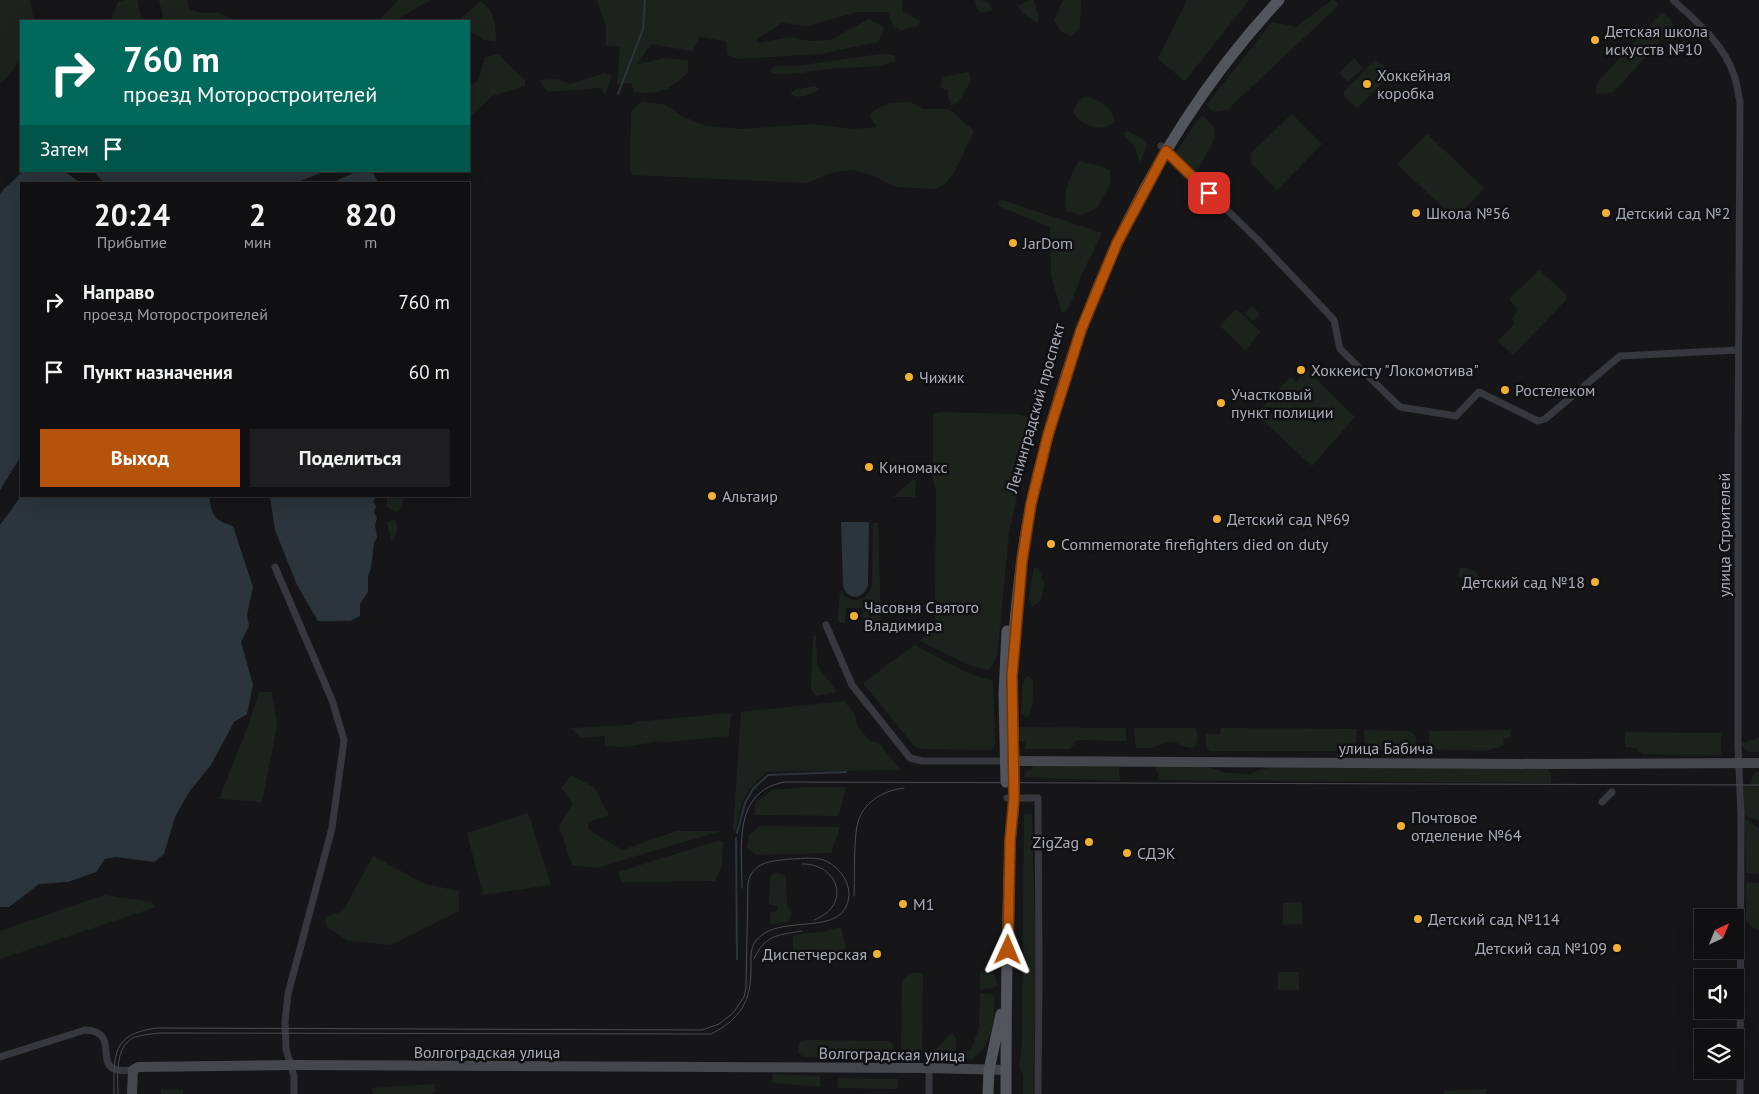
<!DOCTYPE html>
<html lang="ru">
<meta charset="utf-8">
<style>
body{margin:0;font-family:"PT Sans",sans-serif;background:#1e1e20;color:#f1f3f6;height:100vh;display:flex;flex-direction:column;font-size:19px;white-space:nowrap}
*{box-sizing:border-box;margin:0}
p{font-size:16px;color:#9c9d9f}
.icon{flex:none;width:28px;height:28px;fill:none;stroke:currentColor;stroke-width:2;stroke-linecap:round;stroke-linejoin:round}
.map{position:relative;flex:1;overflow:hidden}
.details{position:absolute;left:20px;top:182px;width:450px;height:315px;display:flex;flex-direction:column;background:#101012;border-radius:0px;box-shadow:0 5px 20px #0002,0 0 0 1px #303032}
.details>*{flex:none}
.hud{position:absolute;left:20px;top:20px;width:450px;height:152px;border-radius:0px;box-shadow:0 5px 20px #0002,0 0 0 1px #303032;background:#00695c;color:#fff;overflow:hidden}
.needle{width:32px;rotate:43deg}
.buttons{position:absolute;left:1694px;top:909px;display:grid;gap:10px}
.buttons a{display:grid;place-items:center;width:50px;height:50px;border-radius:0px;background:#101012;box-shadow:0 5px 20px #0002,0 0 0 1px #303032;font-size:25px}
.pin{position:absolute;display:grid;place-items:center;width:42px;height:42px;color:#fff;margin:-21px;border-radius:10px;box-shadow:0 2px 8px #0006}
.me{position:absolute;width:55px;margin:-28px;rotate:1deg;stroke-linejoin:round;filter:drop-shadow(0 0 4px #0008)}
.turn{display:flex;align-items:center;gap:18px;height:105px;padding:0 20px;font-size:22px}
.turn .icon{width:65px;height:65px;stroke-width:2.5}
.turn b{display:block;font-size:35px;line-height:42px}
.then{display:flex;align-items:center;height:48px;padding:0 20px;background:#0003;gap:10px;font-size:19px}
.eta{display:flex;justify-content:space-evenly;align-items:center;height:85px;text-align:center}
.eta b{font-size:30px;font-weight:800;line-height:35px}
.action{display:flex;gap:10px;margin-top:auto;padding:10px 20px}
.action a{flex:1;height:58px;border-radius:0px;background:#b45309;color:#fff;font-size:20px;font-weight:800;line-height:58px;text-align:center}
.action a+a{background:#1e1e20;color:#f1f3f6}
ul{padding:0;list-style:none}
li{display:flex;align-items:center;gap:15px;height:70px;padding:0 20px}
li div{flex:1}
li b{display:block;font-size:19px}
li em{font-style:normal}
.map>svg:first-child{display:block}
</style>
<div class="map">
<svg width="1759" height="1094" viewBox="0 0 1759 1094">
<rect width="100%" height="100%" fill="#161618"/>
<!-- green -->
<g fill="#1c231d">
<path d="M0 0H30L34 21H21V59L5 80 0 83Z"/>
<path d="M125 0H137L141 15 139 21H110L118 2Z"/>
<path d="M159 0H187L189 8C199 15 206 12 218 13 223 13 228 18 232 21H164Z"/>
<path d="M398 0H431L394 21H381L380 19Z"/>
<path d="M597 0H903L902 11 920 21 918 26 901 30 893 27 888 12H857L808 26 782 23 756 40 758 43 790 37 809 41 830 40 869 19 885 28 878 42 820 54 738 59 728 55 726 41 700 37 692 51 651 44 636 65 664 58 688 60V73C668 90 660 95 634 92L631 83 617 84 620 47 606 46V26Z"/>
<path d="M975 0C983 0 990 1 993 10L983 13 977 10Z"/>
<path d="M1030 0H1034L1039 18 1038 23 1024 14 1018 6Z"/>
<path d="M1064 0H1081L1080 27 1071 37 1061 31 1054 21 1062 2Z"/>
<path d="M1187 0H1249L1185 81 1158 59Z"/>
<path d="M1332 0 1337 2 1338 6 1227 110 1214 112 1209 108 1207 104 1272 22 1296 27Z"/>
<path d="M480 1C495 11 496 24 496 41L484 40 475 34 469 33V21H446L459 20Z"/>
<path d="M1662 12 1672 21 1673 27 1672 29 1613 92 1605 94 1595 93 1598 82Z"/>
<path d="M498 54 525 80V86L492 96 469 118V87L478 80 485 57Z"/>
<path d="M880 54 894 55 896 61C875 68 859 67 838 68 815 70 794 76 771 73V69L775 66H796Z"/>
<path d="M1354 58 1363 68 1348 82 1339 73Z"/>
<path d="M1375 60 1383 65 1390 75 1357 108 1345 98 1343 92Z"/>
<path d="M969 72 971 82C961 93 965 99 951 106L948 95V90L941 88 940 86 943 77Z"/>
<path d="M605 73 612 76 605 96 601 88 548 92 539 80 557 79 570 84Z"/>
<path d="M815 86 819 89C810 94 799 101 790 93L797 89Z"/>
<path d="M1085 97C1097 97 1114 109 1115 122 1101 133 1081 127 1073 112L1080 99Z"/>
<path d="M642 102 663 104 684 117 706 126 741 129 812 124 852 129 877 127 869 116 874 110 890 103 910 102 923 109H949L974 131 955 171 945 184 936 189 896 187 874 176 854 170 834 172 806 183 632 175 630 170 631 111Z"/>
<path d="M1292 114 1322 144 1277 190 1251 163 1250 154Z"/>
<path d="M1203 116 1214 127 1215 138 1197 171C1187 171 1176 161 1176 152L1200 117Z"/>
<path d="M1128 131 1143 139 1147 145 1140 163 1135 147 1123 134Z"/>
<path d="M1427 134 1484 188 1455 219 1397 164Z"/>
<path d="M1078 161 1096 165 1110 170 1111 182 1098 207 1082 215 1066 211C1063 190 1069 180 1078 161Z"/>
<path d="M999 199 1102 233 1082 274 1070 306 1064 312 1061 311 1051 274 1050 227 998 206Z"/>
<path d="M1539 270 1566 294 1567 299 1513 355 1498 341 1515 323 1511 319 1518 310 1509 299Z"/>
<path d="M1252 306 1260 314 1253 321 1245 313Z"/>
<path d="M1236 309 1261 332 1245 350 1220 326Z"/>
<path d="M1307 370 1355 417 1312 466 1256 414 1290 377 1296 382Z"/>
<path d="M941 412 1016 414 1026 416 1032 422V429L1009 533 997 658 994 661 993 666 987 670 967 664 920 641 930 631 935 621 936 491 933 480V416L936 413Z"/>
<path d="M913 480H916L915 497H893Z"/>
<path d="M387 496H403L402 507 396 512 387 507Z"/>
<path d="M395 519C399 527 397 534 392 542L387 522Z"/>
<path d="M873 523H878L881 618 879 621 863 624V608H846L845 623H839L838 620 840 590C850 606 866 602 872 586Z"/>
<path d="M1460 567 1475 571 1480 578 1478 585 1458 576Z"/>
<path d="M1034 568H1039L1044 584 1041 601 1032 606 1029 599Z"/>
<path d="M813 635 816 636 817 665 837 692 816 696 811 690Z"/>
<path d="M914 645 968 673 993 681 995 746 991 750 920 749 915 747 863 683Z"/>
<path d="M1028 676 1033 680C1033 692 1034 707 1028 718L1021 714 1022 687 1025 677Z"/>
<path d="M259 692H272L277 725 262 802 219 799 248 726Z"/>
<path d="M844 701 855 715 857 725 869 740 880 744 900 770 767 772C741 794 742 801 735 833L733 830 741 712Z"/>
<path d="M729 713H731L729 736 669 742C649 739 628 752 605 745V736L581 738 571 728 630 725 635 722Z"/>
<path d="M1014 727 1126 728V741L1077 740 1070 749H1025V741H1015Z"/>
<path d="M1134 728H1196C1198 735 1199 741 1194 748L1186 747 1175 742H1166L1151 748H1136Z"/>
<path d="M1221 728 1357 729 1356 744 1352 750 1347 751H1210L1206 747V734H1220Z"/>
<path d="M1364 730 1410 731C1417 736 1417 738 1416 746L1408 751 1371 750 1365 745Z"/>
<path d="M1510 730 1511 737 1503 739 1504 746 1484 751 1429 749V731Z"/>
<path d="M1625 732 1721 733V755L1643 754 1637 751V748L1625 747Z"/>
<path d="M1759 738V752H1749L1742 746 1741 743Z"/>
<path d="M1033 766 1119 767 1120 781 1024 777 1025 772 1032 770Z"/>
<path d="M1159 766H1204L1227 773 1250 774 1255 771 1273 767 1547 768 1551 773V783L1160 780 1156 768Z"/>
<path d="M1759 771V820L1750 818 1744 814V785L1751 784C1752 778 1752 773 1759 771Z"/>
<path d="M571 775 595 788 609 815 588 822V829L622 850 676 831H721L596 868 572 865 559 826 573 804 561 788Z"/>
<path d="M808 787H846L839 816 754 815 756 803 772 790Z"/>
<path d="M528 813 551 885 483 895 467 833Z"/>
<path d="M1024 814H1032L1036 974 1033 1094H1023V1075L1019 1066 1022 1044Z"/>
<path d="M1745 819 1759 829V874L1746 873Z"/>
<path d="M759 826 840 827 831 853 756 855 747 848 749 835Z"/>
<path d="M717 841H723L722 867 715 881 622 882 618 872Z"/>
<path d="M373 856 425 884 459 891V911L391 945 349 941 327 927 325 917 343 911Z"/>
<path d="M776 872 786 876 787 906 792 913 788 922 770 924V913L776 911 778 906 769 904 770 877Z"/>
<path d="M1746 882 1759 883V930L1754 929 1746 920Z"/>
<path d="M104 895 152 902 156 907 0 959V931Z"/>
<path d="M1302 902 1303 924 1283 925V903Z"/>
<path d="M841 927 846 948 838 960H795L793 954V935L826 931Z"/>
<path d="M980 972 995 975 997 985 993 988 980 989Z"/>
<rect x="1278" y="972" width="21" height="18"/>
<path d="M910 973H923L922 1059H903L901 1048 902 981Z"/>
<path d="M980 993 992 994 995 998C994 1020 993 1047 971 1059L964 1058 962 1054 965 1051 971 1050 979 1028Z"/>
<path d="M951 1033 956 1038V1056H938L936 1049Z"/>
<path d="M803 1040 889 1041 894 1046 892 1058 804 1057 798 1053 799 1042Z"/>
<path d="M773 1074 820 1076V1087L772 1083Z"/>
<path d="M838 1078 898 1079 897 1089 837 1088Z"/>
<path d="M435 1084 436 1091 431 1094H373L372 1088Z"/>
<path d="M161 1089 183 1090V1094H161Z"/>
<path d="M1486 1089V1094H1444V1091Z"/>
</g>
<!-- water -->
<g fill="#2c353c">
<path d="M21 156V171H64L82 184H21V456L0 490V195L3 190 21 173 19 161Z"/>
<path d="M93 171H326L292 184H105Z"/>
<path d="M358 171 373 173 379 184H329Z"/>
<path d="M21 496H209C212 516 214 520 233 526L253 587 247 615 249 626 241 642 253 685 247 714 234 722 211 765 189 792 175 817 164 854 154 862 116 857 105 859 96 872 68 882 39 884 9 907H0V525Z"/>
<path d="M270 496H376L373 502 376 506 374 512 377 518 375 525 377 537 374 543 371 568 368 576V592L360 604V616L350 621C344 620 327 622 318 621L297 585 275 530Z"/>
<path d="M841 522H869L868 585C864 600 847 601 843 586Z"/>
</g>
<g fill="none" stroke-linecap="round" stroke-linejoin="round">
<!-- stream -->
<g stroke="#2c353c" stroke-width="2">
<path d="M618 94 643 29 645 0"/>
<path d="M737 833 745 803 753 789 768 775 846 772"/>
<path d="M736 838 737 959"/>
</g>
<!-- street -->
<g stroke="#37383d" stroke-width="7">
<path d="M1673 0C1697 22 1723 43 1734 75 1737 84 1738 93 1740 102L1738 464V746L1741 816 1740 1094"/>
<path d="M1161 146 1258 240 1318 303 1334 320 1340 349 1400 407 1456 416 1479 392 1538 421 1545 419 1620 356 1738 350"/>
<path d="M275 567 332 700 344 740 332 828 288 994 285 1022 286 1049 294 1076V1094"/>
<path d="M826 625 852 685 910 758 922 761H1008"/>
<path d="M1007 798H1038L1039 974 1038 1094"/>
<path d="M1602 802 1612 792"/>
<path d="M0 1057 85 1030C117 1031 99 1060 112 1068 118 1072 126 1070 133 1070"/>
<path d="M929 1094V1068"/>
</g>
<!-- secondary -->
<g stroke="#45474d" stroke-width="10">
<path d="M1013 761 1548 764 1759 763"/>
<path d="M132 1094 133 1070 138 1067 291 1065 929 1068 1006 1070"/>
</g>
<!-- primary -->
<g stroke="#53555c" stroke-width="11">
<path d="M1006 782 1004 694 1007 631"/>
<path d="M988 1094 989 1070 1001 1014"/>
<path d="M1006 1094C1006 1011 1007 927 1010 843 1011 828 1014 813 1014 797 1015 758 1012 719 1012 680 1012 640 1017 598 1022 559 1029 503 1044 448 1060 394 1104 249 1175 112 1279 0"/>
</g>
<!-- tram -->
<g stroke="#4a4c52" stroke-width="1">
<path d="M802 864C838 863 853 905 814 920"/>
<path d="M742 888C742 848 732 791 785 782L1759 785"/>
<path d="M854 896C855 877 853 834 859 819 866 800 886 790 904 788"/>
<path d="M754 959C765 934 779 935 802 931"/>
<path d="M114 1094C114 1055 111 1034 157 1028L702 1030 719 1024 733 1013 744 997 746 988 748 883C752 862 771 861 790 859 799 859 810 857 820 859 836 863 849 879 849 895 846 941 777 910 755 942 750 949 751 959 751 968 751 1001 741 1019 711 1034L159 1033C151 1034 142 1035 135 1037 114 1046 118 1076 118 1094"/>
</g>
</g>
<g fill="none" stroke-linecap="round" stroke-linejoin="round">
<defs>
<path id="route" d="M1008 950 1010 841 1014 798 1012 676 1022 561 1031 504 1048 435 1081 330 1117 243 1166 151 1209 193"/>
</defs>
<!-- route casing -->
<use href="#route" stroke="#753606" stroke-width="12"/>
<!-- route -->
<use href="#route" stroke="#b45309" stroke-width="9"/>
</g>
<!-- markers -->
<g fill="#f2b134" stroke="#111113" stroke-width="2">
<circle cx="1595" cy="40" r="5"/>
<circle cx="1367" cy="84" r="5"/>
<circle cx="1416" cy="213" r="5"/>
<circle cx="1606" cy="213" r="5"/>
<circle cx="1013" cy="243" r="5"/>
<circle cx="1301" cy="370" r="5"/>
<circle cx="909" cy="377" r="5"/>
<circle cx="1505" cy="390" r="5"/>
<circle cx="1221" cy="403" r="5"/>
<circle cx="869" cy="467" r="5"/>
<circle cx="712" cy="496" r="5"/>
<circle cx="1217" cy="519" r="5"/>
<circle cx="1051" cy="544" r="5"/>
<circle cx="1595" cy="582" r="5"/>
<circle cx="854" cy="616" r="5"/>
<circle cx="1401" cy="826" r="5"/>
<circle cx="1089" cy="842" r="5"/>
<circle cx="1127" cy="853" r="5"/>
<circle cx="903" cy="904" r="5"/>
<circle cx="1418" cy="919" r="5"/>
<circle cx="1617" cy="948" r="5"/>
<circle cx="877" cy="954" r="5"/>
</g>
<g text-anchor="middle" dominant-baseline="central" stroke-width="5" stroke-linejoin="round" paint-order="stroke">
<!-- poi labels -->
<g font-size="16" fill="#a8adb8" stroke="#111113" text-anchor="start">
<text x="1605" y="31">Детская школа<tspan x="1605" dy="18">искусств №10</tspan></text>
<text x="1377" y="75">Хоккейная<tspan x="1377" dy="18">коробка</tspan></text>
<text x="1426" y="213">Школа №56</text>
<text x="1616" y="213">Детский сад №2</text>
<text x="1023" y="243">JarDom</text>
<text x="1311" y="370">Хоккеисту "Локомотива"</text>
<text x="919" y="377">Чижик</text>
<text x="1515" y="390">Ростелеком</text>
<text x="1231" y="394">Участковый<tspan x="1231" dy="18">пункт полиции</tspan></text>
<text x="879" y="467">Киномакс</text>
<text x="722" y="496">Альтаир</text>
<text x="1227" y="519">Детский сад №69</text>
<text x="1061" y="544">Commemorate firefighters died on duty</text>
<text x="1585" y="582" text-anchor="end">Детский сад №18</text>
<text x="864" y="607">Часовня Святого<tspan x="864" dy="18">Владимира</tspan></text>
<text x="1411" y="817">Почтовое<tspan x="1411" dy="18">отделение №64</tspan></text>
<text x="1079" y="842" text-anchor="end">ZigZag</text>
<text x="1137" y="853">СДЭК</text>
<text x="913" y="904">М1</text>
<text x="1428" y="919">Детский сад №114</text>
<text x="1607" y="948" text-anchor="end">Детский сад №109</text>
<text x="867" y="954" text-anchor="end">Диспетчерская</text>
</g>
<!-- street labels -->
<g font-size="16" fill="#a8adb8" stroke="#111113">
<text transform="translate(1035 408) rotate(-74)">Ленинградский проспект</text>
<text transform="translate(1724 535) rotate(-90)">улица Строителей</text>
<text x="1386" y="748">улица Бабича</text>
<text x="487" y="1052">Волгоградская улица</text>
<text transform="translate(892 1054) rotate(1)">Волгоградская улица</text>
</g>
</g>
</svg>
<div class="buttons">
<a><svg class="needle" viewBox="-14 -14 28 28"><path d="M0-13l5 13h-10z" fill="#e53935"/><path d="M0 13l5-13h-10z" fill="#9c9d9f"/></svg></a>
<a><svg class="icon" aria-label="sound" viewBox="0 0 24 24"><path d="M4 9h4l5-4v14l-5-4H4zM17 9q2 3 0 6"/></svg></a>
<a><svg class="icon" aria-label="layers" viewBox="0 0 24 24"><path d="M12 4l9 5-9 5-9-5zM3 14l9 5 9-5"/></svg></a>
</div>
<div class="pin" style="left:1209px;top:193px;background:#d93025"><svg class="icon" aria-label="arrive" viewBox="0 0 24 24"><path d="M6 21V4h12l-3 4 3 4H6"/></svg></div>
<svg class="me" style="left:1008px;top:950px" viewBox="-20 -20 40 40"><path d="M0-17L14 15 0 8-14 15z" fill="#b45309" stroke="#fff" stroke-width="4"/></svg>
<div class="hud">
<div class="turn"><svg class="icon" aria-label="right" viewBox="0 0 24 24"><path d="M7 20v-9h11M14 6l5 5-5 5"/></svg><div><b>760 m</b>проезд Моторостроителей</div></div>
<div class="then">Затем<svg class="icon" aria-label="arrive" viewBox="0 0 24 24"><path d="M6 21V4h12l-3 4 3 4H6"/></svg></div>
</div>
<section class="details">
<div class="eta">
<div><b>20:24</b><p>Прибытие</p></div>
<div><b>2</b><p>мин</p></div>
<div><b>820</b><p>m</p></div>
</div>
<ul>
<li><svg class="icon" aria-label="right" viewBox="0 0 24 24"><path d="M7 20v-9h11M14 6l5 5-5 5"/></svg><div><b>Направо</b><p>проезд Моторостроителей</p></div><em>760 m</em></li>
<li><svg class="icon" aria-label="arrive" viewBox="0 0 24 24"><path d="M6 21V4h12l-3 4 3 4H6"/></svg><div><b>Пункт назначения</b></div><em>60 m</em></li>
</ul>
<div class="action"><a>Выход</a><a>Поделиться</a></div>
</section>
</div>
